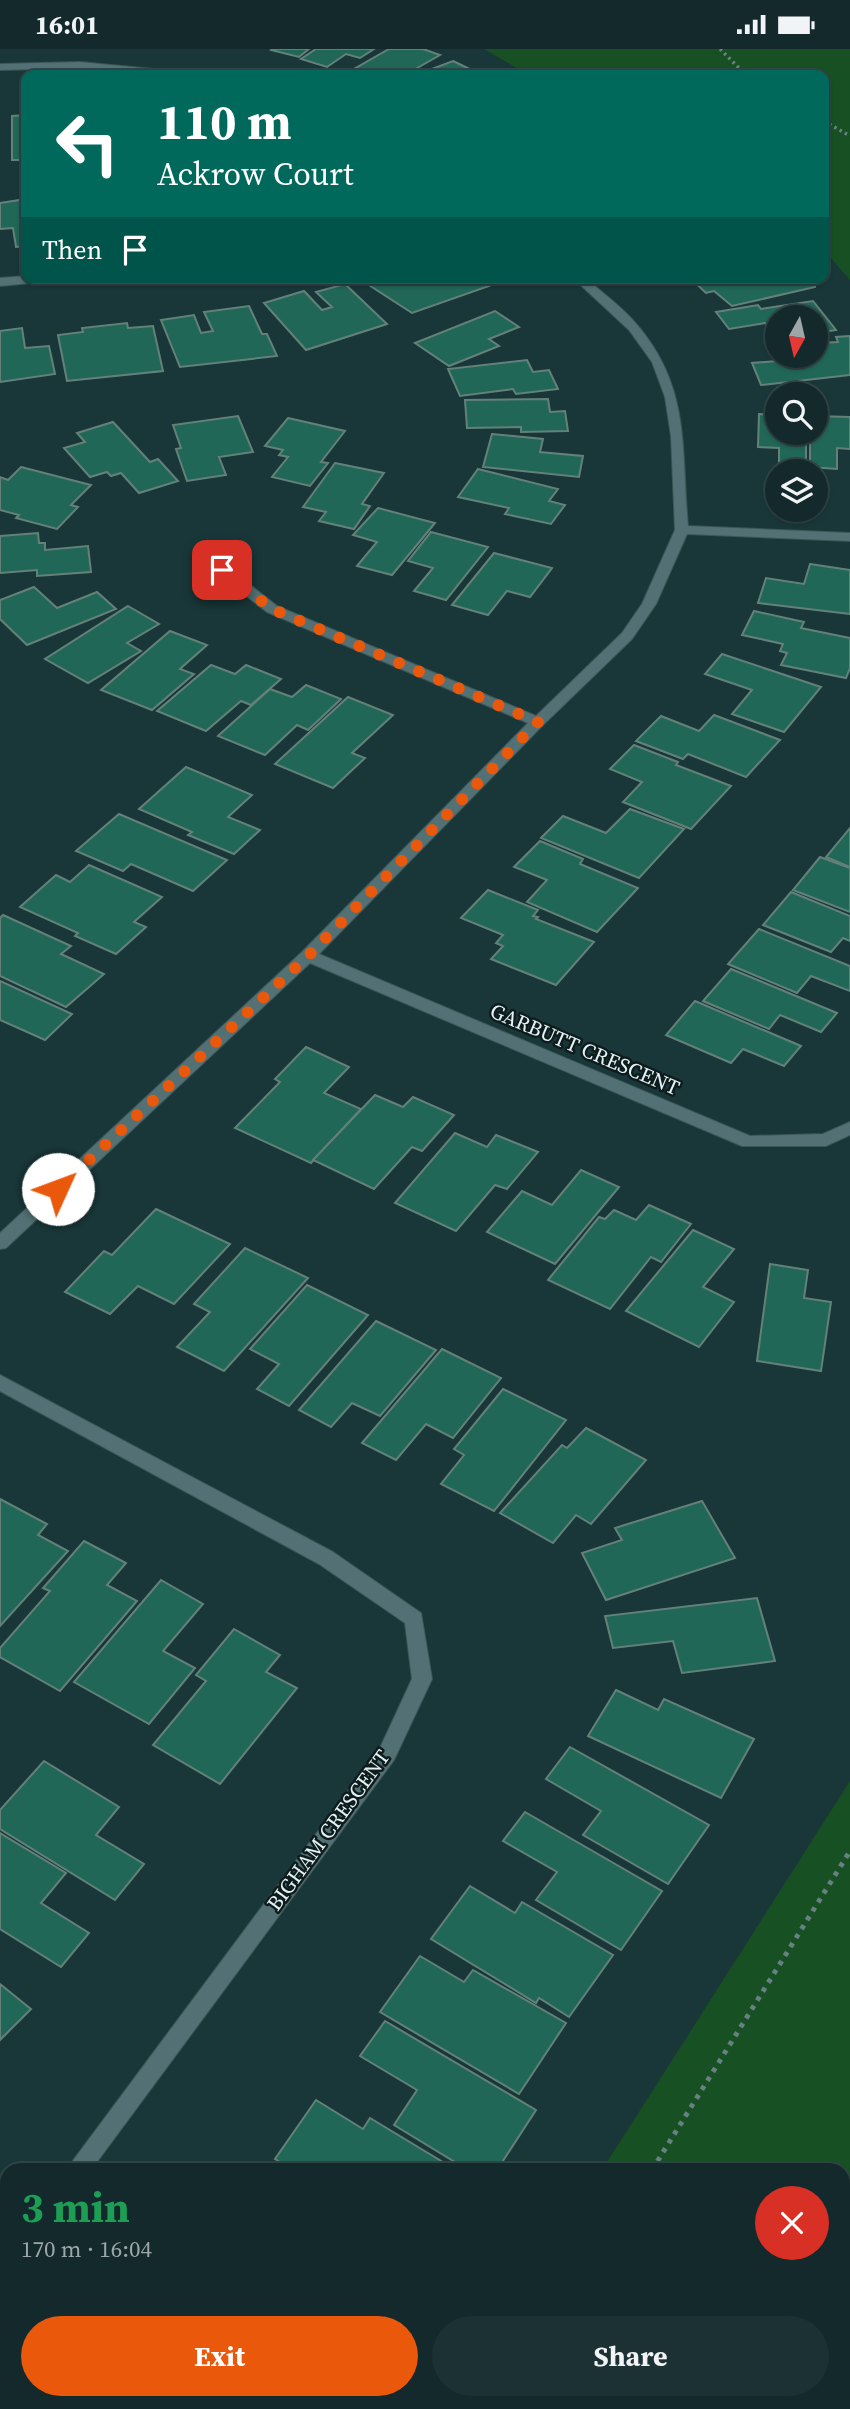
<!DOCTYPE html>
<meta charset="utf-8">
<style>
body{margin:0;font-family:"Source Serif 4",serif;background:#1c3133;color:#f1f3f6;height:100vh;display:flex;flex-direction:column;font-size:26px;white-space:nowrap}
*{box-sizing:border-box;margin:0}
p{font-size:23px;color:#9da6a9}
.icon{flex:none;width:38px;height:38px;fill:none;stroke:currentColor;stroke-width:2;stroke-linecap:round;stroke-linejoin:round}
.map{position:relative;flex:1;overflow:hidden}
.side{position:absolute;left:0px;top:2114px;width:850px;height:247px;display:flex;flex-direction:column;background:#13292b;border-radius:21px 21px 0 0;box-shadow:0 2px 5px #0004,0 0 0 2px #324547}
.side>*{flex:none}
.top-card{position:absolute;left:21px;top:21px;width:808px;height:214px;border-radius:14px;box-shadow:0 2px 5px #0004,0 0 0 2px #324547;background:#00695c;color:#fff;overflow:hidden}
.needle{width:46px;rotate:188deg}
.controls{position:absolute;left:765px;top:256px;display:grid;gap:14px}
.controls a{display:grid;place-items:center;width:63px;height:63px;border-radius:50%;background:#13292b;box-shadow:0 2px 5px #0004,0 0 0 2px #324547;font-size:35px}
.pin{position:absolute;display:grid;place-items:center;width:60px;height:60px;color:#fff;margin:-30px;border-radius:14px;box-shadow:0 4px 10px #0006}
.me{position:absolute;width:77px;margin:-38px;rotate:47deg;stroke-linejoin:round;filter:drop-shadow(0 0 5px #0008)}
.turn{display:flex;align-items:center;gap:24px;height:147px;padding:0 21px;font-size:32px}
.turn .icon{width:91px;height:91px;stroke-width:2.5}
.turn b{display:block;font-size:49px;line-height:60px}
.then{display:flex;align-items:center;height:66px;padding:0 21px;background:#0003;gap:14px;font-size:26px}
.round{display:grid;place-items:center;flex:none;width:74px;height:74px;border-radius:37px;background:#1c3133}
.overview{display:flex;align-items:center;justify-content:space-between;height:119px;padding:0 21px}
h1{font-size:42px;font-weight:700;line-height:52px;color:#1e9e55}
.button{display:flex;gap:14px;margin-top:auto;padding:14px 21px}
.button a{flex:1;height:80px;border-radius:42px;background:#ea580c;color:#fff;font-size:28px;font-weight:700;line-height:80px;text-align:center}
.button a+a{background:#1c3133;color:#f1f3f6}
.status{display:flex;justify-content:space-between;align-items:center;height:49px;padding:0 35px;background:#13292b;direction:ltr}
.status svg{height:19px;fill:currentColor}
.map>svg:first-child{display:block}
</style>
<div class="status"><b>16:01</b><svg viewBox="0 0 49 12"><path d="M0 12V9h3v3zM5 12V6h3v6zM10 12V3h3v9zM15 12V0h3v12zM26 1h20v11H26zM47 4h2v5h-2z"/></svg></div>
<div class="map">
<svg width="850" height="2360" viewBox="0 0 850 2360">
<rect width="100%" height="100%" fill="#193739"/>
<!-- green -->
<g fill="#165023">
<path d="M484 0H850V231L824 201V26H529Z"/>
<path d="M850 1732V2360H449L453 2354H844V2121H602Z"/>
</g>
<!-- building -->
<g fill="#216758" stroke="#648179" stroke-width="2">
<path d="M272 0H309L299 8 271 1Z"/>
<path d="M316 0H374L360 9 346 5 327 18 301 10Z"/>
<path d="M389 0H423L440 6 405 26 394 22 386 26 347 24Z"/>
<path d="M453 12 482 26H416Z"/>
<path d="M26 66V111H12V67Z"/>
<path d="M26 150V197L16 198 13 179 0 180V154Z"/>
<path d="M358 229H477L489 237 412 264Z"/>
<path d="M690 229H811L815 232V238L732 257 714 242 706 244Z"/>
<path d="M345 235 387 275 306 301 264 254 304 242 322 261 332 258 316 243Z"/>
<path d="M813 252 836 281 816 284V268H777V290L765 274 729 280 716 263 758 256 761 260Z"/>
<path d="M249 257 262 285H267L277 307 180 318 161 271 194 266 201 284 213 282 204 263Z"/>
<path d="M495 262 519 278 489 290 499 297 449 317 415 294Z"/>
<path d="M127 274 128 279 153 277 163 322 67 332 58 286 83 283 82 279Z"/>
<path d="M22 279 25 299 49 297 55 325 0 333V282Z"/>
<path d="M850 287V326L761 336 752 314 789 311 787 306H816V294L838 293 836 288Z"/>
<path d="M527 311 533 323 549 321 558 340 516 345 513 340 460 347 448 320Z"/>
<path d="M548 350 550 363 565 362 568 382 521 383V378L467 379 465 351Z"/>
<path d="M759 365 777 366V383H806V419L779 418V399L758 398Z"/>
<path d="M238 367 253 403 219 408 226 426 187 432 176 400 181 399 173 376Z"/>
<path d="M816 367 850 368V400L837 399V420L810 418V383H816Z"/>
<path d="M288 369 345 382 321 413 328 414 310 437 272 428 288 408 279 406 283 401 265 397Z"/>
<path d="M113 373 150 413 158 410 178 432 139 444 121 424 111 427 107 423 90 428 64 399 85 393 77 384Z"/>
<path d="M492 385 543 390 540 403 583 407 579 428 483 418Z"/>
<path d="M335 414 384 424 362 455 370 457 354 480 319 472 326 463 303 458Z"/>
<path d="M21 418 91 436 71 456 78 458 57 480 16 469 19 466 0 461V428L8 431Z"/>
<path d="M478 420 558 440 549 452 565 456 551 475 505 465 509 459 458 448Z"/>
<path d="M378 459 435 474 392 526 357 517 377 493 353 486Z"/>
<path d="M431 483 488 498 446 551 414 542 433 519 408 512Z"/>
<path d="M38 484 39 494H45V501L88 497 91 523 37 527V521L0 524V487Z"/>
<path d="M494 504 552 519 530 548 507 542 488 566 452 556Z"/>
<path d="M810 515 850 521V565L758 554 766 529 804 535Z"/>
<path d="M34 538 57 559 97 543 116 560 27 596 0 570V551Z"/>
<path d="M128 557 159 575 127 594 141 602 88 634 45 610Z"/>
<path d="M754 562 804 573 801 579 850 589V619L846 629 781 616 787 604 780 602 783 595 742 586Z"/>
<path d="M170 582 207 596 180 620 194 625 152 661 101 641Z"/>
<path d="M722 605 821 638 784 683 732 665 752 641 705 625Z"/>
<path d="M211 616 235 625 246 616 281 630 251 656 241 652 206 682 157 662Z"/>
<path d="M306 636 341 650 308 681 297 676 265 706 218 687 270 640 292 648Z"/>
<path d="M348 648 393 666 352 704 365 709 333 739 275 715Z"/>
<path d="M714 666 780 691 746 728 688 705 683 710 636 692 661 667 699 682Z"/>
<path d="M634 696 678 713 676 716 731 737 691 780 623 753 642 733 610 720Z"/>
<path d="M186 718 252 746 228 768 260 781 234 805 188 786 192 783 139 760Z"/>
<path d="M630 760 684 780 639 829 541 789 563 767 606 784Z"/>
<path d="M119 765 227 811 193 842 131 815 123 822 76 802Z"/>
<path d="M850 779V818L826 808Z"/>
<path d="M540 792 583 810 580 815 638 839 597 883 527 853 547 831 514 818Z"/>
<path d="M820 808 850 819V863L793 841Z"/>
<path d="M89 816 162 848 134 873 146 878 116 905 75 887 78 884 20 858 56 826 70 833Z"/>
<path d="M488 841 538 861 533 867 538 868 536 870 594 893 556 936 491 910 503 897 496 894 503 886 461 869Z"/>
<path d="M791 843 850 867V892L843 889 831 903 763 876Z"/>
<path d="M3 866 71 897 61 905 104 925 66 958 0 927V869Z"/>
<path d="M759 880 850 917V942L811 927 797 944 728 915Z"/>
<path d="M731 920 837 964 821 983 780 966 769 980 703 952Z"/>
<path d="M0 932 72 965 45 991 0 971Z"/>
<path d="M695 952 801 997 784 1017 743 1000 731 1014 666 986Z"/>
<path d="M306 998 349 1018 324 1044 361 1060 311 1114 235 1079 280 1033 275 1030Z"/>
<path d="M375 1046 403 1058 413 1048 454 1066 422 1102 412 1098 374 1140 313 1111Z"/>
<path d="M455 1084 487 1098 496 1086 538 1103 507 1140 495 1136 456 1182 395 1154Z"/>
<path d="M581 1121 619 1138 555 1215 487 1183 522 1142 552 1156Z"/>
<path d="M649 1156 691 1175 661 1213 651 1208 610 1260 548 1231 599 1168 605 1170 614 1161 636 1171Z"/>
<path d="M156 1160 230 1195 174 1255 138 1237 110 1265 65 1243 104 1202 112 1206Z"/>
<path d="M693 1181 734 1200 703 1238 734 1253 699 1298 626 1262Z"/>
<path d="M245 1199 308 1229 224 1322 177 1298 210 1263 194 1255Z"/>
<path d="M770 1215 808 1221 804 1249 831 1253 821 1322 757 1312Z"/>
<path d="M307 1236 368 1266 289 1357 257 1340 279 1315 250 1300Z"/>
<path d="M376 1272 436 1301 380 1367 352 1354 331 1378 299 1361Z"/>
<path d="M442 1300 501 1329 453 1389 426 1375 396 1411 362 1394Z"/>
<path d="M503 1340 566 1371 494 1462 441 1435 464 1406 454 1400Z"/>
<path d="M586 1379 646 1411 591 1475 576 1466 553 1494 500 1464 562 1396 567 1399Z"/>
<path d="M0 1450 47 1475 38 1486 68 1502 0 1577Z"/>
<path d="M702 1452 735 1509 606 1551 582 1504 622 1491 615 1479Z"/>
<path d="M84 1492 126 1514 107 1536 137 1552 60 1642 0 1608V1599L50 1542 43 1539Z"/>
<path d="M161 1531 203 1555 163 1602 195 1619 149 1675 74 1633Z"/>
<path d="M757 1549 775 1612 682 1624 673 1592 613 1599 605 1567Z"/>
<path d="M234 1580 280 1606 266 1623 297 1639 220 1735 153 1696 206 1632 196 1626Z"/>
<path d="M616 1641 658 1661 664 1650 754 1690 721 1749 588 1687Z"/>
<path d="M570 1698 709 1776 668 1835 583 1786 601 1762 546 1730Z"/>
<path d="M44 1712 119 1758 96 1786 144 1815 115 1851 0 1780V1761Z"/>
<path d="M525 1763 662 1842 621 1901 536 1851 557 1823 503 1792Z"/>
<path d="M0 1784 66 1824 41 1854 89 1884 61 1918 0 1880Z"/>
<path d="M470 1837 515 1864 522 1853 613 1906 569 1968 539 1949 536 1954 431 1890Z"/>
<path d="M420 1907 464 1933 473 1921 566 1974 519 2045 380 1963Z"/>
<path d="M0 1935 31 1960 0 1991Z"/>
<path d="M385 1972 536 2061 497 2121H468L394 2076 417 2041 360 2007Z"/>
<path d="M316 2051 363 2080 370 2069 456 2121H293L275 2110Z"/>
<path d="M184 2354H271L281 2360H183L186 2356Z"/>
<path d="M280 2354H329L325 2360H289Z"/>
</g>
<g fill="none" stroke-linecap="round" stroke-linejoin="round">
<defs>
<g id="minor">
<path d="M80 13 184 23 189 26H153L80 19 0 21V15Z"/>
<path d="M26 227V229H47L41 233 0 237V229Z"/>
<path d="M573 229H586C603 245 624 259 638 277 691 340 681 401 688 477L850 484V492L687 485 656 555 632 590 543 676 319 905 750 1087 823 1085 850 1073V1086L826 1097H742L310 914 6 1199 0 1200V1184L302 903 528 674 267 563 217 524V518H227L277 557 536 667 622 584 642 555 675 481 671 387 665 348 652 313 629 281Z"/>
<path d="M0 1326 333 1503 421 1564 432 1630 394 1711 91 2121H66L380 1699 412 1630 405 1574 319 1515 0 1342Z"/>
<path d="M7 2204V2234L0 2237V2206Z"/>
</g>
</defs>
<!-- minor casing -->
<use href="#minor" stroke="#3c5557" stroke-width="2"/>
<!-- path-far1 -->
<g stroke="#678082" stroke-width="3.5" stroke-dasharray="2.5 3.5" stroke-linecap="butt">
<path d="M720 0 746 26"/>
<path d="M824 72 850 87"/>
</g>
<!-- path -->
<g stroke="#678082" stroke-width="5" stroke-dasharray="4.5 6" stroke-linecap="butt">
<path d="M652 2121 850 1802"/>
<path d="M503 2360 507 2354"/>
</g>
<!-- minor -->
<use href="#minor" fill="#537174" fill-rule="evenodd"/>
</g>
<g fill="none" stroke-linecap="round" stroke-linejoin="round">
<!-- route -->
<path stroke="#ea580c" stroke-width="12" stroke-dasharray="0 21.6" d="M58 1140 308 907 538 673 272 560 222 521"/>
</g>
<g text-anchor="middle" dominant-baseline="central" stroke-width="5" stroke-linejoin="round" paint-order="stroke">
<!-- street labels -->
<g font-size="21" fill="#e3f3f5" stroke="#0f1c1d">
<text transform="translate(585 1000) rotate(23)">GARBUTT CRESCENT</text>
<text transform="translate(328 1781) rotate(-54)">BIGHAM CRESCENT</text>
</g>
</g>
</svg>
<div class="controls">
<a><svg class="needle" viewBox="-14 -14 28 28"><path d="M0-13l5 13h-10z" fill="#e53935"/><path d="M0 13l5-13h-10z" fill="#9da6a9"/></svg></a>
<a><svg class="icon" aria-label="search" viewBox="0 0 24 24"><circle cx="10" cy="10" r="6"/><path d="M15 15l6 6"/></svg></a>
<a><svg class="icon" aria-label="layers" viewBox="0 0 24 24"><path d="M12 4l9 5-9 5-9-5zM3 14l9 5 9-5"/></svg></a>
</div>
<div class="pin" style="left:222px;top:521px;background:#d93025"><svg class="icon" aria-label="arrive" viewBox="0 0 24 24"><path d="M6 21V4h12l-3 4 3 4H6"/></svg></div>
<svg class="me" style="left:58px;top:1140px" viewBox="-20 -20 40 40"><circle r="19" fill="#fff"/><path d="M0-13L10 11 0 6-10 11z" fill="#ea580c"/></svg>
<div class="top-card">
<div class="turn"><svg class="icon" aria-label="left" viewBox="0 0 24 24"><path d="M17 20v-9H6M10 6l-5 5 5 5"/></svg><div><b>110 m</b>Ackrow Court</div></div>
<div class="then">Then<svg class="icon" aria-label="arrive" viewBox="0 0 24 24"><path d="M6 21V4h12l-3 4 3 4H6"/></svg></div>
</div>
<section class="side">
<div class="overview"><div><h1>3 min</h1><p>170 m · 16:04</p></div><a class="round" style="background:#d93025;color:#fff"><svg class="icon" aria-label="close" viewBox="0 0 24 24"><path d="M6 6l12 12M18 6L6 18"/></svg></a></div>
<div class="button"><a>Exit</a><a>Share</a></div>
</section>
</div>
